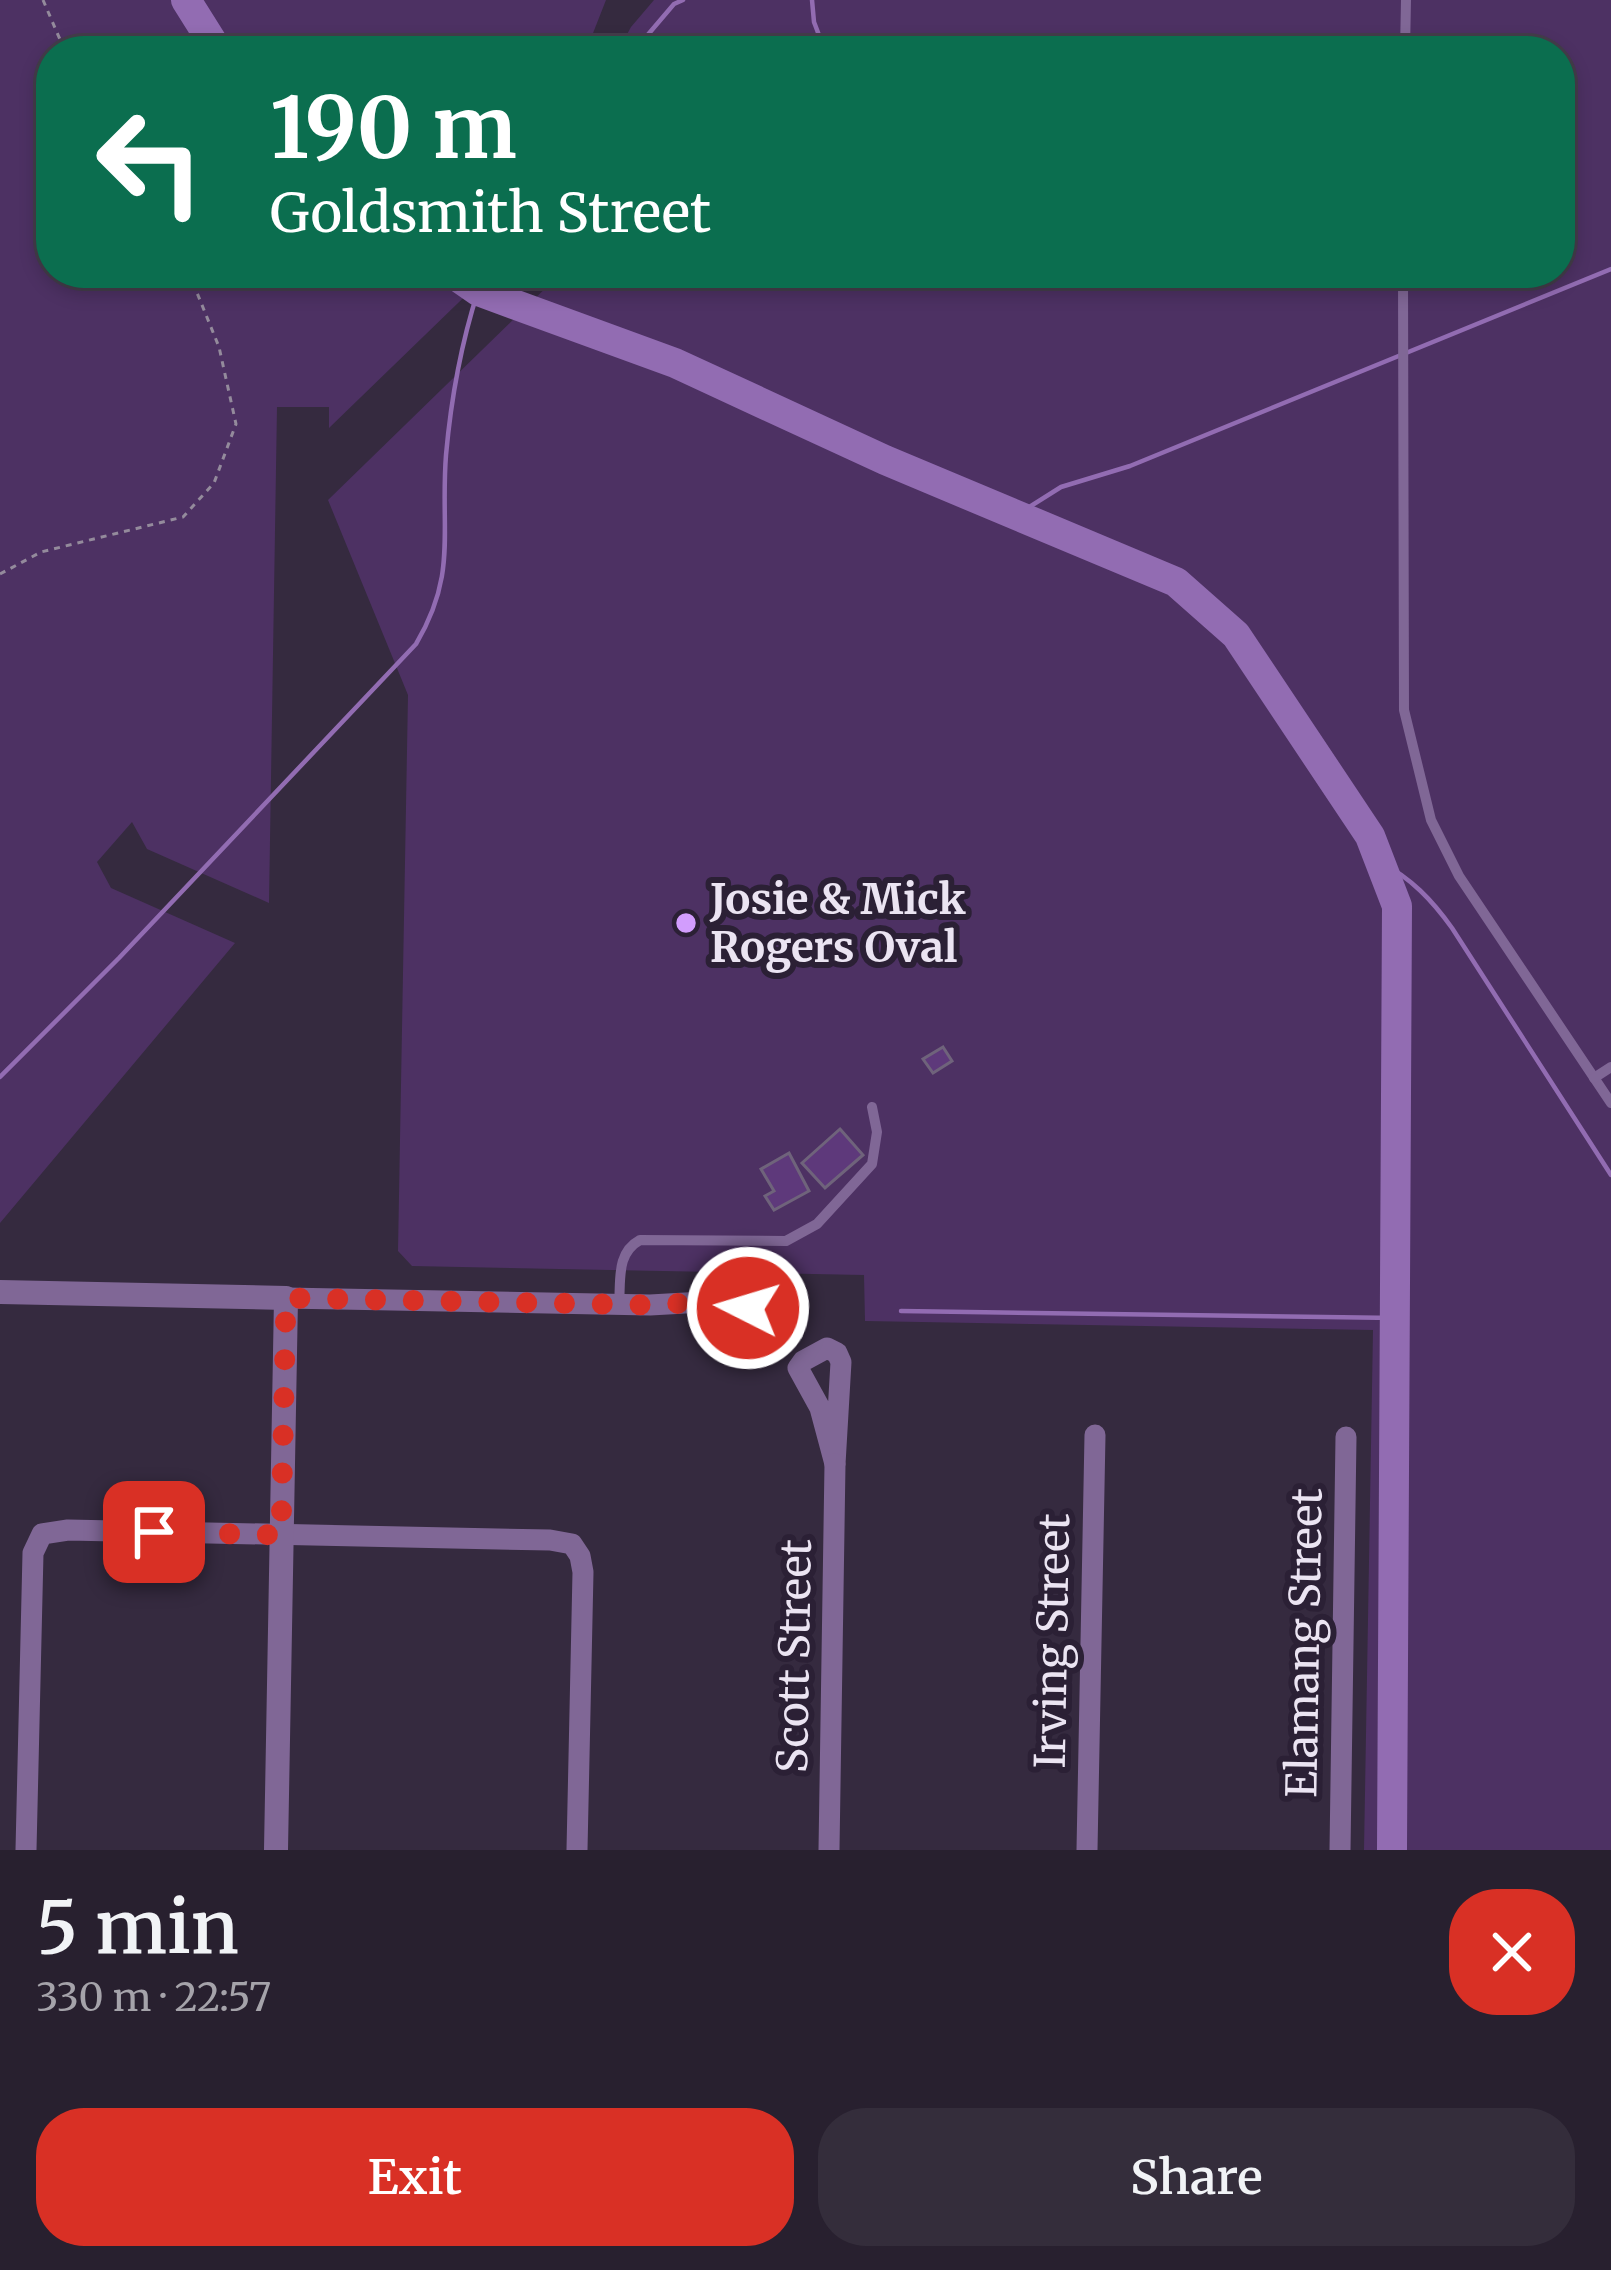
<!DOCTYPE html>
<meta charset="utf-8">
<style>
body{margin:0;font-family:Merriweather,serif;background:#342d3b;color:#f1f3f6;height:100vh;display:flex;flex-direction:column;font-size:45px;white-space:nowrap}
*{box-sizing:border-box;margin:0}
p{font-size:39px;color:#a5a3aa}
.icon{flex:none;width:66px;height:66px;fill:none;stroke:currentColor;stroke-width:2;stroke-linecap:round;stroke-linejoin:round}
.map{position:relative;height:1850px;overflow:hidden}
.panel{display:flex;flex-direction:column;background:#28202f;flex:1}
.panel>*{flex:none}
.hud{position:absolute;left:36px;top:36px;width:1539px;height:252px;border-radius:48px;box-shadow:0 6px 18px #0003,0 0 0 3px #443e4b;background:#0b6e4f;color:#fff;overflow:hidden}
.pin{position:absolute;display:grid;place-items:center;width:102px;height:102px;color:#fff;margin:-51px;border-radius:24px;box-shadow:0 6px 18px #0006}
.me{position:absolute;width:132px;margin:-66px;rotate:275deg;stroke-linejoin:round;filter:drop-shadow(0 0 9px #0008)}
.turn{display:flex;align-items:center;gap:42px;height:252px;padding:0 36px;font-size:54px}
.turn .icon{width:156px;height:156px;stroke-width:2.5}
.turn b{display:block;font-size:84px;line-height:102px}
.round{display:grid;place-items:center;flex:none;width:126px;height:126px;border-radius:48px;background:#342d3b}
.head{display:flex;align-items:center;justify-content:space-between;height:204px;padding:0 36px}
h1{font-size:72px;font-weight:600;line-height:90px}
.cta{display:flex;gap:24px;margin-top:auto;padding:24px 36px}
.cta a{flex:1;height:138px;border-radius:48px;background:#d93025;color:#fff;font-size:48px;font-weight:600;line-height:138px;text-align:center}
.cta a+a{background:#342d3b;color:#f1f3f6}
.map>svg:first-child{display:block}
</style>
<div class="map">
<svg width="1611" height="1850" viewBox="0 0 1611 1850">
<rect width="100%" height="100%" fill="#352a3f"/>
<!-- green -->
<g fill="#4d3163">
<path d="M0 0H606L586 51H51V273H489L329 428V407H277L269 903 147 849 132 822 97 862 111 888 235 943 0 1223Z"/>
<path d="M654 0H1611V1850H1364L1373 1330 865 1321 864 1275 412 1266 398 1251 408 695 328 500 561 273H1560V51H618L631 27Z"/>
</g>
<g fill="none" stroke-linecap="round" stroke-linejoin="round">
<!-- stream -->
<g stroke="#926cb2" stroke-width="4.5">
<path d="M812 0 814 22 825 51"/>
<path d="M634 51 674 4 683 0"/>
<path d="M1015 516 1061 487 1130 466 1611 269"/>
<path d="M1380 862C1411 878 1432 900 1452 928L1611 1175"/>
<path d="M0 1077 119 958 416 644C458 573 440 532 446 455 451 399 461 344 478 291"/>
<path d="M901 1311 1396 1318"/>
</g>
<!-- river -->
<g stroke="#926cb2" stroke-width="30">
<path d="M186 0 218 51"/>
<path d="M452 273 478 291 675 363 885 460 1176 582 1236 635 1370 836 1397 906 1392 1850"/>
</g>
</g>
<!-- building -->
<g fill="#5e397b" stroke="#6f637b" stroke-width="3">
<path d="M943 1047 952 1061 933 1073 923 1059Z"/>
<path d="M840 1129 863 1155 825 1188 802 1163Z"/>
<path d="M789 1153 809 1191 774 1210 765 1196 774 1191 761 1169Z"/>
</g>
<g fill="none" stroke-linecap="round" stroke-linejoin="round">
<!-- path -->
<g stroke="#948b9c" stroke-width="3" stroke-dasharray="6 6" stroke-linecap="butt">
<path d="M43 0 65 51"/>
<path d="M0 574 41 552 183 517 214 483 236 424 219 347 189 273"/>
<path d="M722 1298 774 1318 804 1339"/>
<path d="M720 1308H740"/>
</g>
<!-- service -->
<g stroke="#806796" stroke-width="10">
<path d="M1405 51 1406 0"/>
<path d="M1403 273 1404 710 1431 820 1459 876 1611 1103"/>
<path d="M1594 1078 1611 1067"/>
<path d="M619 1304C621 1280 616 1253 640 1240L786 1241 817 1224 872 1164 877 1132 872 1107"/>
</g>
<!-- minor -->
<g stroke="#806796" stroke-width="21">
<path d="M286 1298 650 1305 703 1302"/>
<path d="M827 1348 837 1353 841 1362 835 1464 820 1408 798 1368 803 1361Z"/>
<path d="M26 1850 33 1553 42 1534 68 1530 550 1540 572 1544 580 1556 583 1572 577 1850"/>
<path d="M829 1850 835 1464"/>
<path d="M1087 1850 1095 1435"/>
<path d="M1340 1850 1346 1437"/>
</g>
<!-- tertiary -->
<path stroke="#806796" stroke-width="24" d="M0 1292 286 1298 276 1850"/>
</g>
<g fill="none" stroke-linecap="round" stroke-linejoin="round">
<!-- route -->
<path stroke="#d93025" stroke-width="21" stroke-dasharray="0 37.8" d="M154 1532 281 1535 286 1298 650 1305 703 1302 722 1308H748"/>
</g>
<!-- markers -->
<circle fill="#d29dfd" stroke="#2b2035" stroke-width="4.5" cx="686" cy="923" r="12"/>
<g text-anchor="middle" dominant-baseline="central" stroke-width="12" stroke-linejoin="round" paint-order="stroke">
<!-- poi labels -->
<g font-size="42" font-weight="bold" fill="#ebe4f2" stroke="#2b2035" text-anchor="start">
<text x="710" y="899">Josie &amp; Mick<tspan x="710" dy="48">Rogers Oval</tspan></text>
</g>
<!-- street labels -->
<g font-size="42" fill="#ebe4f2" stroke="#2b2035">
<text transform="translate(1052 1641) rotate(-89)">Irving Street</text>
<text transform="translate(1304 1643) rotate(-89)">Elamang Street</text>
<text transform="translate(794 1656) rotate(-89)">Scott Street</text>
</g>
</g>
</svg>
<div class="pin" style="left:154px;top:1532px;background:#d93025"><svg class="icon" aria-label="arrive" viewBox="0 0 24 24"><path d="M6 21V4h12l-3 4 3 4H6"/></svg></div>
<svg class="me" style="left:748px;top:1308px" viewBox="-20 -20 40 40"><circle r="17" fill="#d93025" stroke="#fff" stroke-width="3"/><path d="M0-11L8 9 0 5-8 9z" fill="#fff"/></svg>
<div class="hud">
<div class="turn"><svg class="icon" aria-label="left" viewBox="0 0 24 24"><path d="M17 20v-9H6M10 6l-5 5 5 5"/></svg><div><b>190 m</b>Goldsmith Street</div></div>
</div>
</div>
<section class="panel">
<div class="head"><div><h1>5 min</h1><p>330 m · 22:57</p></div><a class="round" style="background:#d93025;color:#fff"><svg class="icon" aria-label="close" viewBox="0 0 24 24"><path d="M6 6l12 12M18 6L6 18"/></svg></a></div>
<div class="cta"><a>Exit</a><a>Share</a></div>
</section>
